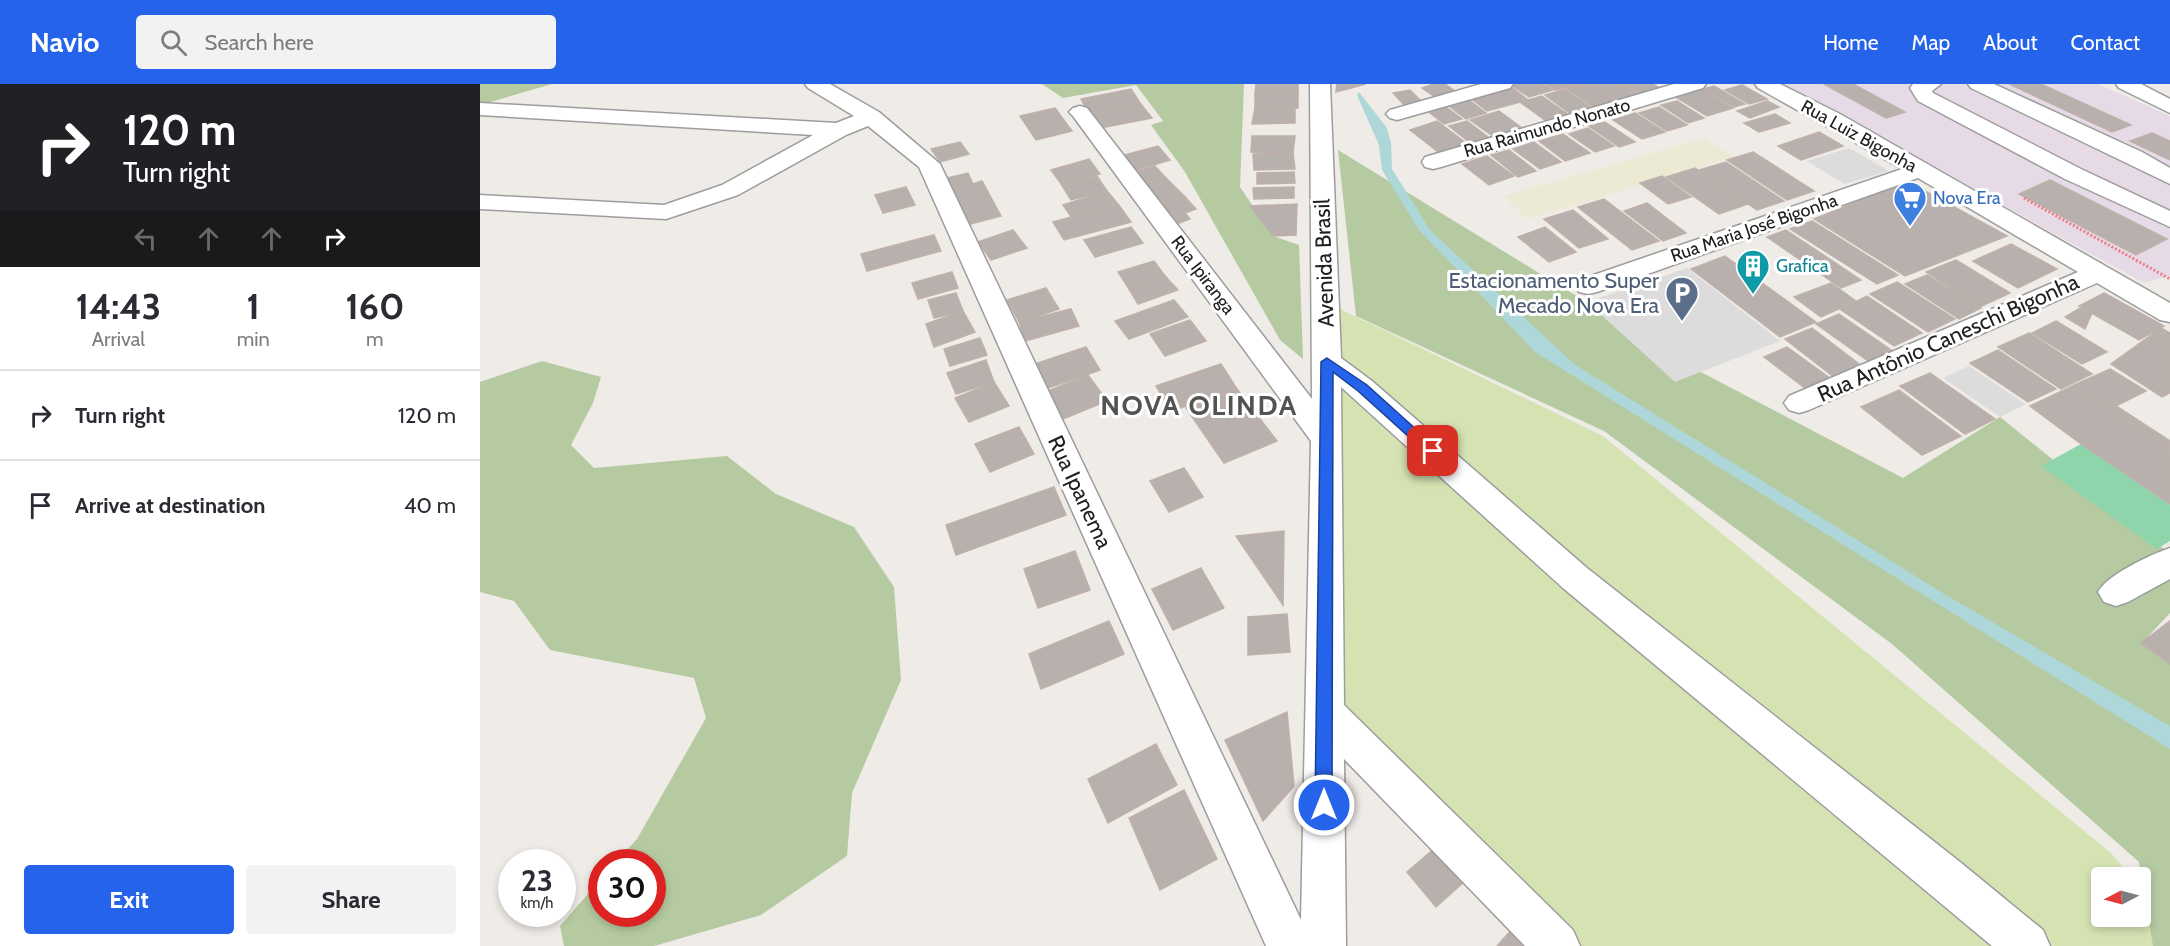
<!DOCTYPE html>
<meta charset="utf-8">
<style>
body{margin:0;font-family:Cabin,sans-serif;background:#f2f2f3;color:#2b2b33;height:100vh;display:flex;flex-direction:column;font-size:22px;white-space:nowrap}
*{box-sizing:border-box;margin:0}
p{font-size:20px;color:#7c7c81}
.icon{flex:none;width:33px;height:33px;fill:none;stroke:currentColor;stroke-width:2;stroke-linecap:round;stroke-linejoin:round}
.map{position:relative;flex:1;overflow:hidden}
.sheet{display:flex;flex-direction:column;background:#fff;width:480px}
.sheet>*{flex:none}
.guide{background:#202124;color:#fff;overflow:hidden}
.needle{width:39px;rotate:264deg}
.buttons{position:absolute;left:1611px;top:783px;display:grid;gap:12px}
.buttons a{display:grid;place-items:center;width:60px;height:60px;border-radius:6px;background:#fff;box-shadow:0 3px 9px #0003;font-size:30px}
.speed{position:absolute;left:18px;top:765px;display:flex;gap:12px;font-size:30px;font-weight:700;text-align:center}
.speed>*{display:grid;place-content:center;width:78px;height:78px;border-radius:50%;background:#fff;box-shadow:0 3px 9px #0003;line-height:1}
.speed small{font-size:15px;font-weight:400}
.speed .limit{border:9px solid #d22;background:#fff;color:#111}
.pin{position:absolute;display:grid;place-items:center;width:51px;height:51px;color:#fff;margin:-26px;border-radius:12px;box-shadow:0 3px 9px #0006}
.me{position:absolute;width:66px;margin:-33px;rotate:0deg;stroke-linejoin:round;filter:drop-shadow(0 0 4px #0008)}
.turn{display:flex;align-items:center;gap:21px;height:126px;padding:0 24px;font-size:27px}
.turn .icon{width:78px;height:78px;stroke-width:2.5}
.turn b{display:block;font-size:42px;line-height:51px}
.lanes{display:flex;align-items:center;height:57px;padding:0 24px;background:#0003;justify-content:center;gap:30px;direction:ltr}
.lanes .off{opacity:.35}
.eta{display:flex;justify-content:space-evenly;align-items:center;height:102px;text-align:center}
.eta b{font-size:36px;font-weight:700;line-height:42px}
.action{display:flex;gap:12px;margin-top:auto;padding:12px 24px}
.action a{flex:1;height:69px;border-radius:6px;background:#2563eb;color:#fff;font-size:24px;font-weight:700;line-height:69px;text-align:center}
.action a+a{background:#f2f2f3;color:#2b2b33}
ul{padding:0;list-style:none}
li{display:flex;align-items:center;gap:18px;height:90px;padding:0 24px;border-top:2px solid #e1e1e2}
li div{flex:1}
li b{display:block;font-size:22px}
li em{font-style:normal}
header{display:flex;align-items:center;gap:36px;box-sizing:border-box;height:84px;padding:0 30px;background:#2563eb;color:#fff}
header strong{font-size:28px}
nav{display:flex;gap:33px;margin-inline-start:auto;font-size:21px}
.search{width:420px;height:54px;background:#f2f2f3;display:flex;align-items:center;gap:15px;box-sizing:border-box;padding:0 21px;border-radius:6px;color:#7c7c81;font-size:22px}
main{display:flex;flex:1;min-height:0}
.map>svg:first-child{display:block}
</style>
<header>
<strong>Navio</strong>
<div class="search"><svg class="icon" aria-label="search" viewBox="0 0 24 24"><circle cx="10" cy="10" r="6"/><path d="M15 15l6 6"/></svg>Search here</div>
<nav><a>Home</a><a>Map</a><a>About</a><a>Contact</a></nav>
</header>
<main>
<section class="sheet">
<div class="guide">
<div class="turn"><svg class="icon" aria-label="right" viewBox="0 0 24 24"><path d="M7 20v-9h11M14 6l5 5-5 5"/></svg><div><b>120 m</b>Turn right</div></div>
<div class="lanes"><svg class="icon off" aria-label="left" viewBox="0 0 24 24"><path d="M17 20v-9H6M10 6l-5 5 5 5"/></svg><svg class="icon off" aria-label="ahead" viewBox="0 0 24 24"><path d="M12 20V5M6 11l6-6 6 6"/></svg><svg class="icon off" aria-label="ahead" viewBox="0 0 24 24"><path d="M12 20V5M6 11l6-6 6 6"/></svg><svg class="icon" aria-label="right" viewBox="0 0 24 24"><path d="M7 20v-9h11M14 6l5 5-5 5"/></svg></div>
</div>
<div class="eta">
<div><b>14:43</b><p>Arrival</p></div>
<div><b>1</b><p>min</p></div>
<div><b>160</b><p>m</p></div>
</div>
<ul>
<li><svg class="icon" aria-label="right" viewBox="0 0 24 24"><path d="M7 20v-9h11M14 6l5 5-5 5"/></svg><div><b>Turn right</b></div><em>120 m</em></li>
<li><svg class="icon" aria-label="arrive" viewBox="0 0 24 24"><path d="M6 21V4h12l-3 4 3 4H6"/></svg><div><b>Arrive at destination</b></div><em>40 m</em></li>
</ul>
<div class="action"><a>Exit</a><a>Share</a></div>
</section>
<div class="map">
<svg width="1690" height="862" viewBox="0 0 1690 862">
<rect width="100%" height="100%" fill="#efebe7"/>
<!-- industrial -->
<path fill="#e7dae7" d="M1302 0H1618L1690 32V191L1664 199Z"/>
<!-- farmland -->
<path fill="#ece9d5" d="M1225 54 1254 73 1048 135 1023 112Z"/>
<!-- grass -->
<path fill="#d5e3b3" d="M858 224 1123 352 1631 769 1651 793 1622 794V832H1660L1661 806 1690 843V862H1088L857 629Z"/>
<!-- forest -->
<g fill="#b5caa1">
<path d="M0 0H72L0 21Z"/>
<path d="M562 0H764L760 103 793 152 819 161 823 275 800 256 705 88 671 41 683 37 656 1 583 14Z"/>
<path d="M858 66 1221 288 1423 394 1520 333 1690 470V529L1662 559 1690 580V862H1673L1659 778 1412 560 1124 347 876 232Z"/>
<path d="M62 277 121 293 113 319 91 361 114 384 247 372 296 410 374 443 414 503 421 596 372 709 367 772 281 831 174 862H84L80 842 121 795 122 830H172V778H136L157 755 226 634 214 594 70 566 34 517 0 508V298Z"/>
</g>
<!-- pitch -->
<path fill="#8ed5ab" d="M1601 360 1690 421V457L1677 465 1561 382Z"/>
<!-- parking -->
<g fill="#dcdcdc">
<path d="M1369 64 1409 87 1364 100 1327 77Z"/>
<path d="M1207 184 1300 257 1195 298 1107 218Z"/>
<path d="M1489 282 1545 320H1546L1520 333 1463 294Z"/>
</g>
<!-- water -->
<path fill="#add7d8" d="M879 8 907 44 911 59 912 85 950 146 1094 280 1461 508 1690 642V665L1055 268 939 146 902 86 899 61 877 11Z"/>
<!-- building -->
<g fill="#b8b0ad" stroke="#bfb0ab" stroke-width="1.5">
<path d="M776 0H818V10H775Z"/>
<path d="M857 0H886L856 8Z"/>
<path d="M954 0H965L979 10 959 16 942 4Z"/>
<path d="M1036 0H1063L1073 6 1049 13 1031 1Z"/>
<path d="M1066 0H1098L1076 6Z"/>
<path d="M1103 0H1112L1139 18 1116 25 1086 4Z"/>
<path d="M1114 0H1142L1161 12 1141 18Z"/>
<path d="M1144 0H1173L1183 6 1163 12Z"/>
<path d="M1344 0H1373L1425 28 1406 34Z"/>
<path d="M1529 0H1561L1651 41 1632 48Z"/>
<path d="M1029 1 1048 16 1007 27 988 12Z"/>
<path d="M1262 1 1287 15 1269 20 1245 6Z"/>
<path d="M1234 2 1265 20 1254 23 1223 5Z"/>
<path d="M651 5 660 19 609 30 601 15Z"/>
<path d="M1085 5 1113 25 1092 31 1065 11Z"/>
<path d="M1221 5 1253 24 1227 32 1194 12Z"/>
<path d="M930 6 943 19 926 23 913 9Z"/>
<rect x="775" y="10" width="43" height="14"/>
<path d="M1062 12 1093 34 1070 40 1040 18Z"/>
<path d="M985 13 1006 29 986 35 965 19Z"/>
<path d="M1197 17 1224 34 1208 39 1181 21Z"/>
<path d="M1287 17 1299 23 1270 34 1257 27Z"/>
<path d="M660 19 672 34 616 45 608 31Z"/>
<path d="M962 20 982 35 964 40 945 25Z"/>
<path d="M1179 23 1207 41 1187 47 1159 29Z"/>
<path d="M575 24 592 47 556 56 540 32Z"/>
<path d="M775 24 815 25V39L772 40Z"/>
<path d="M1019 27 1046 47 1017 55 990 36Z"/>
<path d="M1155 29 1185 48 1162 55 1133 36Z"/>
<path d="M1295 30 1310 39 1279 48 1264 39Z"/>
<path d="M957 37 990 62 962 71 930 46Z"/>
<path d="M987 37 1012 56 994 62 969 42Z"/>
<path d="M1125 38 1155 58 1139 63 1109 42Z"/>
<path d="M1108 44 1134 62 1115 68 1089 50Z"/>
<path d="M1339 48 1363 62 1321 76 1298 62Z"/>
<path d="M1672 49 1690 57V76L1650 57Z"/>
<path d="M1083 50 1110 69 1085 77 1059 57Z"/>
<path d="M772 52H815L813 69 771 68Z"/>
<path d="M480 58 489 70 460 78 451 65Z"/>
<path d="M1054 58 1081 78 1060 85 1033 65Z"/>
<path d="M678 62 690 76 653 87 641 72Z"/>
<path d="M1029 66 1056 87 1038 93 1011 71Z"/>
<path d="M1273 68 1334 107 1307 116 1247 76Z"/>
<path d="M813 69 815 85 774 86 773 70Z"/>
<path d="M1007 72 1034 92 1009 101 982 80Z"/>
<path d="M609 75 620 90 581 100 571 86Z"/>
<path d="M1246 78 1304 117 1277 126 1219 86Z"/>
<path d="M675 82 685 93 661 100 651 89Z"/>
<path d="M1215 84 1268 120 1239 130 1186 93Z"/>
<path d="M814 88 815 99 777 100V89Z"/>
<path d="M488 89 493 100 502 97 521 132 490 140 467 94Z"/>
<path d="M617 92 627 107 591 116 581 100Z"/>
<path d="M1182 92 1211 113 1188 120 1160 99Z"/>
<path d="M685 93 705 113 677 121 661 101Z"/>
<path d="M1570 96 1687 155 1656 171 1539 110Z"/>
<path d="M1419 101 1436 102 1527 152 1425 192 1334 135Z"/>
<path d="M426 103 435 121 403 129 395 111Z"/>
<path d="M814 103V114L774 115 773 104Z"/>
<path d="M627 107 638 120 592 134 583 121Z"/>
<path d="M705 113 716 125 705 129 710 135 694 141 677 121Z"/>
<path d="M1124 115 1179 157 1152 166 1098 123Z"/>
<path d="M1167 119 1206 149 1183 157 1144 127Z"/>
<path d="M638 120 651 138 584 156 573 138Z"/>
<path d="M817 120 816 151 793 152 770 122Z"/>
<path d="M1093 126 1128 155 1099 164 1064 135Z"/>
<path d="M1332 137 1418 191 1397 200 1310 145Z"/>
<path d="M651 143 663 159 615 173 604 156Z"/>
<path d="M1065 143 1096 168 1069 178 1038 153Z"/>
<path d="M533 146 547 164 511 176 498 158Z"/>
<path d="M1306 146 1381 196 1361 204 1287 153Z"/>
<path d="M454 151 461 167 387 187 381 170Z"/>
<path d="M1531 160 1577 185 1538 204 1493 177Z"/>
<path d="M1245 172 1336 238 1300 253 1211 185Z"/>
<path d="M1476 176 1530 209 1500 223 1446 188Z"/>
<path d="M674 177 686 193 649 205 638 188Z"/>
<path d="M472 188 478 204 438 215 432 199Z"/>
<path d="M1447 191 1501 224 1479 235 1425 200Z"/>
<path d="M686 193 698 206 658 220 649 205Z"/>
<path d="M1417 198 1475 235 1448 248 1390 210Z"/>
<path d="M1351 199 1376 217 1341 233 1314 213Z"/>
<path d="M566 204 579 225 539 238 527 216Z"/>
<path d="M476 209 483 227 454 234 448 216Z"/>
<path d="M1624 209 1684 242 1659 256 1599 222Z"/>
<path d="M1387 212 1442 249 1414 262 1360 225Z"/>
<path d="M694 216 708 233 649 255 635 237Z"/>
<path d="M1600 224 1612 229 1605 245 1585 233Z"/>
<path d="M591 225 599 242 545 257 539 238Z"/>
<path d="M483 227 495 248 454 263 446 240Z"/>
<path d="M1359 230 1411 266 1388 277 1336 240Z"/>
<path d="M710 236 726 257 685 272 670 250Z"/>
<path d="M1576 237 1627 268 1602 280 1552 249Z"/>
<path d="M1332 244 1383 283 1355 294 1305 255Z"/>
<path d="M1681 244 1690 249V309L1682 313 1631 280Z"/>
<path d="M1549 249 1612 290 1581 305 1518 263Z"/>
<path d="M500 254 507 271 470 282 464 265Z"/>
<path d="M606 263 620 286 565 305 552 281Z"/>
<path d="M1307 263 1354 297 1330 308 1284 273Z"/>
<path d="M1518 266 1576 305 1548 318 1490 279Z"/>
<path d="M506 276 514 298 476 310 467 289Z"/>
<path d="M741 280 757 305 691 327 676 302Z"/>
<path d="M1630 285 1666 307 1636 322 1690 357V365L1594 301Z"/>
<path d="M1450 289 1515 335 1485 350 1420 302Z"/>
<path d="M608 291 627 317 578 337 560 310Z"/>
<path d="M514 298 529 322 489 338 475 314Z"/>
<path d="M1594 301 1690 365V420L1601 360 1550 322Z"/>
<path d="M757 305 797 357 744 379 706 324Z"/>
<path d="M1419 306 1481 352 1442 371 1381 323Z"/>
<path d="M539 343 554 370 510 388 495 360Z"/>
<path d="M704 384 723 413 689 428 670 397Z"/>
<path d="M574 403 586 431 476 471 466 441Z"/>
<path d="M804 447 803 521 756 452Z"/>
<path d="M595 467 610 506 558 524 544 485Z"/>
<path d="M721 484 744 524 693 546 672 505Z"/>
<path d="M807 530 810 568 768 571V533Z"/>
<path d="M629 537 644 570 561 605 549 570Z"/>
<path d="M1690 537V580L1661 559Z"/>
<path d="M807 628 814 702 783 737 745 656Z"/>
<path d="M676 660 697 701 628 739 608 695Z"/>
<path d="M704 706 737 775 680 806 649 734Z"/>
<path d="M956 763 985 797 956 823 927 788Z"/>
<path d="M1034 843 1053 862H1017Z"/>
</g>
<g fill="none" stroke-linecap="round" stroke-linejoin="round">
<defs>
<g id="minor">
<path d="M325 0H350L399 28 460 80 821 836 831 357 593 32 589 28 593 24 600 22 607 24 832 315 830 0H850L861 274 892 297 1107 484 1480 778 1563 846 1570 862H1512L1083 504 861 303 864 621 1093 846 1100 862H1045L864 675 866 862H786L439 83 388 42 366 51 258 111 186 135 0 125V111L184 121 242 101 333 51 0 31V19L356 39 374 32 328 4Z"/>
<path d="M1001 0H1033L1030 4 917 36 910 34 906 30 910 26Z"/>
<path d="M1194 0H1226L1223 4 961 83 953 85 945 83 942 78 945 73Z"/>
<path d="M1275 0H1300L1360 30 1690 219V238L1680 236 1617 199 1329 326 1319 329 1309 326 1304 319 1309 312 1598 188 1438 94 1117 208 1108 210 1099 208 1095 202 1099 196 1422 85 1278 4Z"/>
<path d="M1433 0H1461L1452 7 1453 9 1601 85 1690 127V143L1585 95 1438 17 1430 4Z"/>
<path d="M1488 0H1514L1662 68 1690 84V100L1491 4Z"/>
<path d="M1636 0H1661L1690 15V29L1639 4Z"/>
<path d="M1690 464V495L1648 518 1636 522 1624 518 1618 508C1628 490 1670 471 1690 464Z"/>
</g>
</defs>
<!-- minor casing -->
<use href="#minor" stroke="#9d9d9d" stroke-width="3"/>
<!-- path -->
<path stroke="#ea7d88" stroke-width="3" stroke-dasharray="2 2" stroke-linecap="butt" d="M1544 114 1690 195"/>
<!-- minor -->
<use href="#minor" fill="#fff" fill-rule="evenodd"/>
</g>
<!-- route -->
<path fill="#2563eb" stroke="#184099" stroke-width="1.5" d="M847 274 887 301 960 367 953 372 949 371 878 307 853 288 852 721 850 727 844 729 838 727 835 721 841 278Z"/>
<!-- icons -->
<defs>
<symbol id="supermarket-pin" viewBox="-11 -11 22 30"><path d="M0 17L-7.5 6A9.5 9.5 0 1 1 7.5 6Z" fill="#3f7fe0" stroke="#fff"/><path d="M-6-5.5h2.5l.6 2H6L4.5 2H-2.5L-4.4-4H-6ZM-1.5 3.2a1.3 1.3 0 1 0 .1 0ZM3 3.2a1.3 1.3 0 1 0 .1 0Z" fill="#fff"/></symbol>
<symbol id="building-pin" viewBox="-11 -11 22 30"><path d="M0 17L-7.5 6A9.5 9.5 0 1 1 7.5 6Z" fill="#0f9aa8" stroke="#fff"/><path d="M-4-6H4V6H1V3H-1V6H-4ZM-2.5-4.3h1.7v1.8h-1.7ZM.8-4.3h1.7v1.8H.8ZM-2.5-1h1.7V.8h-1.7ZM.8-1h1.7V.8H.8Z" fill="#fff"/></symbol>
<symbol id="parking-pin" viewBox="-11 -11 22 30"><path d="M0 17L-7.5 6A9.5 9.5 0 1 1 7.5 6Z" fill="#5c6f8a" stroke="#fff"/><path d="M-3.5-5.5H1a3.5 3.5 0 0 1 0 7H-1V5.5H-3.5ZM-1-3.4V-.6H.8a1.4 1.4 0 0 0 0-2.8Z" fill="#fff"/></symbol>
</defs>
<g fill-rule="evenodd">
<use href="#supermarket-pin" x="1411" y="95" width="38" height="52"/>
<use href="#building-pin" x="1254" y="163" width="38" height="52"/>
<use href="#parking-pin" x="1183" y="190" width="38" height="52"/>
</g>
<g text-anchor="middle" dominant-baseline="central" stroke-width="6" stroke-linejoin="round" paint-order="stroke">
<!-- far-street labels -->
<g font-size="18" fill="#202020" stroke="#fff">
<text transform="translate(1067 44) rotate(-16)">Rua Raimundo Nonato</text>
<text transform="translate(1379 52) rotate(29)">Rua Luiz Bigonha</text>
<text transform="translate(1274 144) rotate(-19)">Rua Maria José Bigonha</text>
<text transform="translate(723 191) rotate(53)">Rua Ipiranga</text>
</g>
<!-- far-shop labels -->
<g font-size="18" fill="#366cbe" stroke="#fff" text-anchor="start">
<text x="1453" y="114">Nova Era</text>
</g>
<!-- far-culture labels -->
<g font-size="18" fill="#0d838f" stroke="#fff" text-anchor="start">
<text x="1296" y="182">Grafica</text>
</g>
<!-- street labels -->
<g font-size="22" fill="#202020" stroke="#fff">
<text transform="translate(844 179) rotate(-92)">Avenida Brasil</text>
<text transform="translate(1468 254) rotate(-24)">Rua Antônio Caneschi Bigonha</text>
<text transform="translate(600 408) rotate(65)">Rua Ipanema</text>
</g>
<!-- service labels -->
<g font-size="22" fill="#4e5e75" stroke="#fff" text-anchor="end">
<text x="1179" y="196">Estacionamento Super<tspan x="1179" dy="25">Mecado Nova Era</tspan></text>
</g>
<!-- district labels -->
<g font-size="28" font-weight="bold" letter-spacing="1.5" fill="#535353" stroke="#fff">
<text x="719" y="321">NOVA OLINDA</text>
</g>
</g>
</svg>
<div class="buttons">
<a><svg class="needle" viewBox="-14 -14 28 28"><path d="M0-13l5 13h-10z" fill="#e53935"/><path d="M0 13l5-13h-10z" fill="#7c7c81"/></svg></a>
</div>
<div class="speed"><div>23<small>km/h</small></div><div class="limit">30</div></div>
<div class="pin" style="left:953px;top:367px;background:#d93025"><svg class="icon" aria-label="arrive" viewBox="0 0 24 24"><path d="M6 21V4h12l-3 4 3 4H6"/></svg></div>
<svg class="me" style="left:844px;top:721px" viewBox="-20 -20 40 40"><circle r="17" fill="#2563eb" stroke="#fff" stroke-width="3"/><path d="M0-11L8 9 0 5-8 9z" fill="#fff"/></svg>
</div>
</main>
